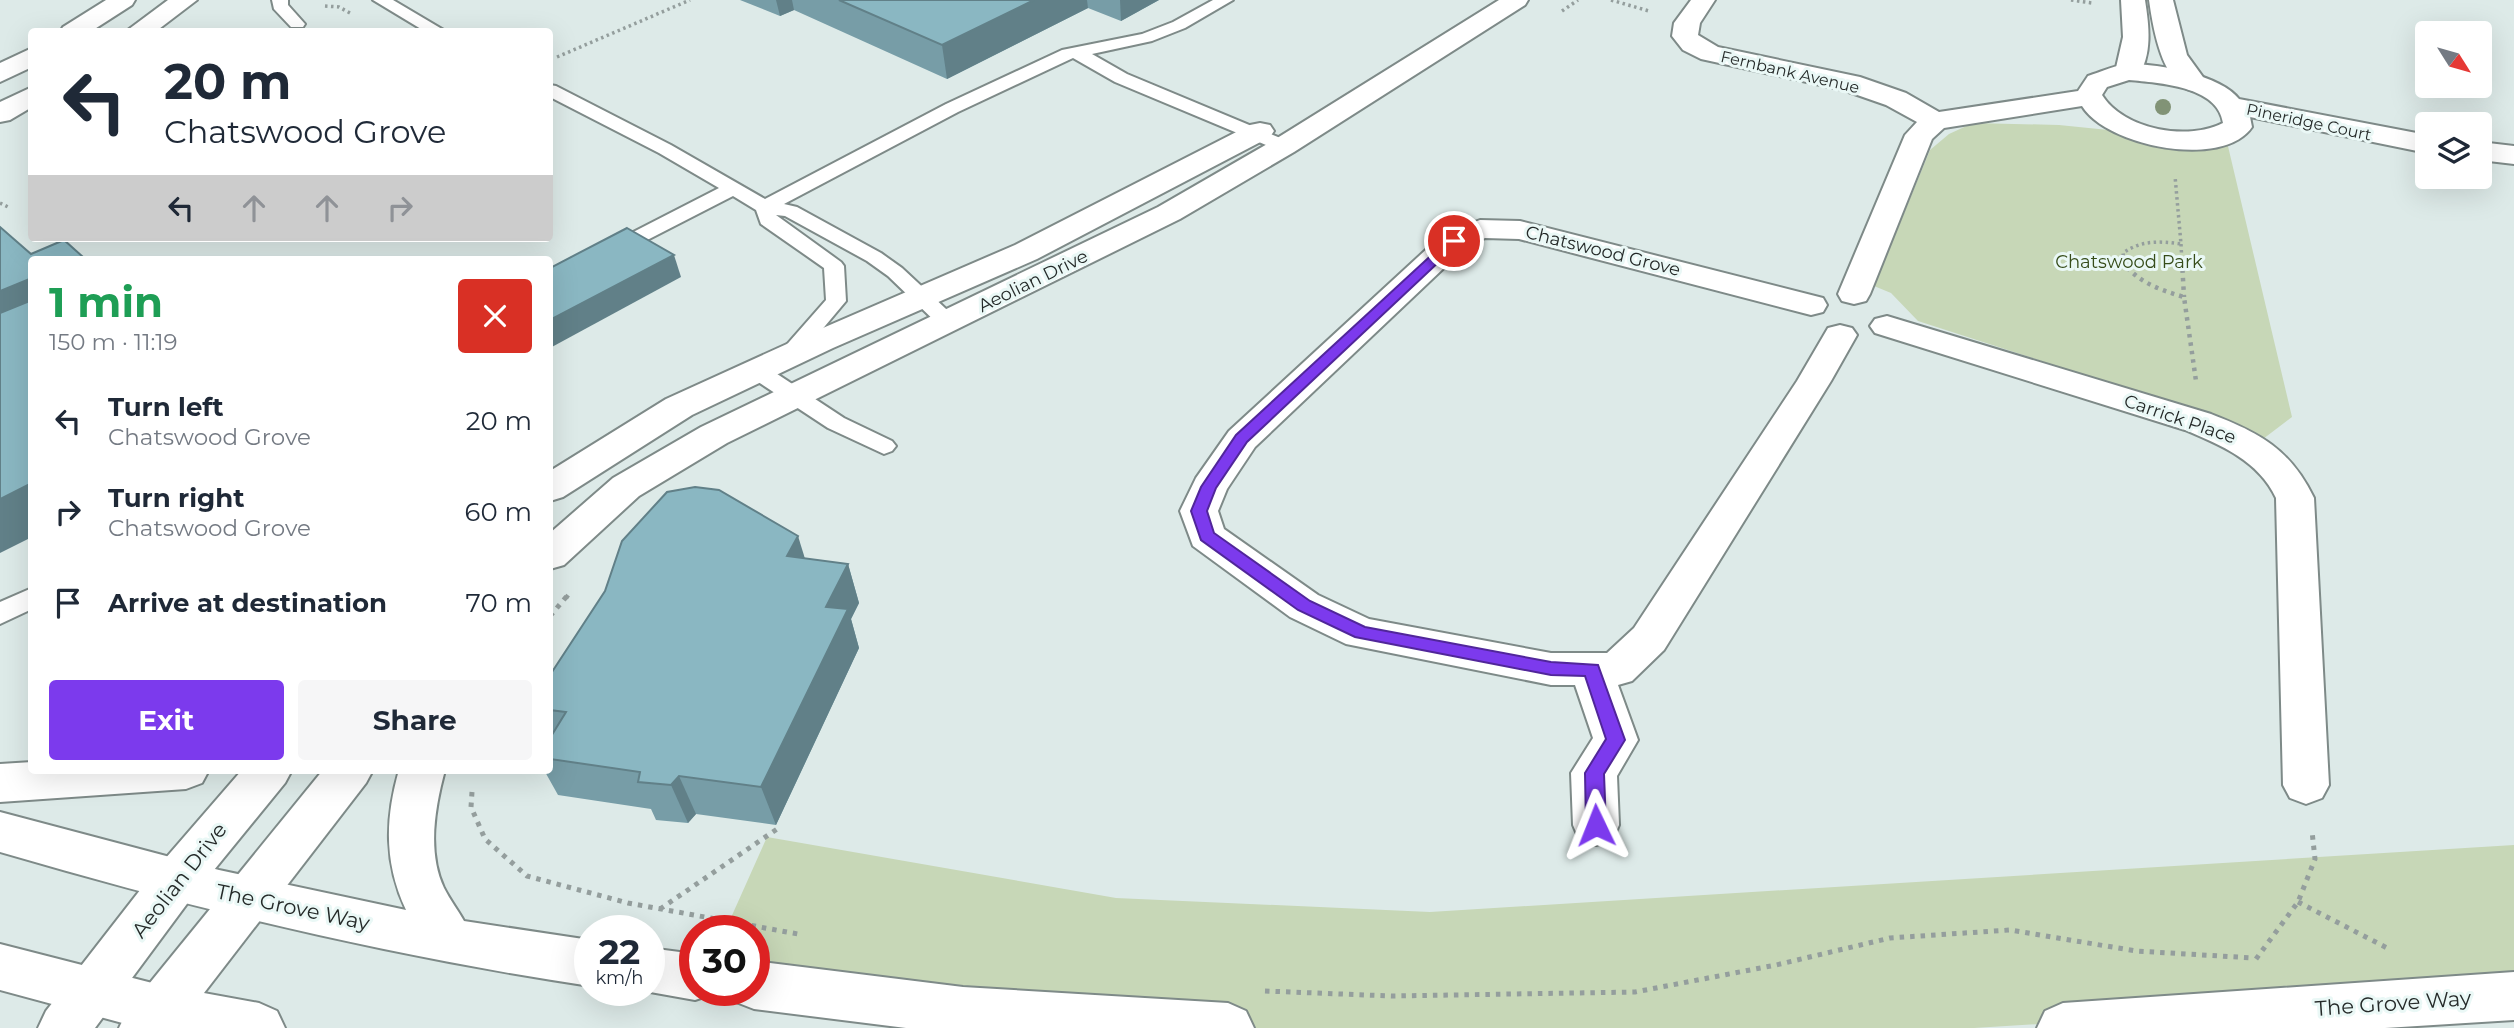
<!DOCTYPE html>
<meta charset="utf-8">
<style>
body{margin:0;font-family:Montserrat,sans-serif;background:#f6f6f7;color:#1f2937;height:100vh;display:flex;flex-direction:column;font-size:26px;white-space:nowrap}
*{box-sizing:border-box;margin:0}
p{font-size:23px;color:#747a83}
.icon{flex:none;width:38px;height:38px;fill:none;stroke:currentColor;stroke-width:2;stroke-linecap:round;stroke-linejoin:round}
.map{position:relative;flex:1;overflow:hidden}
.sheet{position:absolute;left:28px;top:256px;width:525px;height:518px;display:flex;flex-direction:column;background:#fff;border-radius:7px;box-shadow:0 7px 28px #0002}
.sheet>*{flex:none}
.top-card{position:absolute;left:28px;top:28px;width:525px;height:214px;border-radius:7px;box-shadow:0 7px 28px #0002;background:#fff;color:#1f2937;overflow:hidden}
.needle{width:46px;rotate:127deg}
.buttons{position:absolute;left:2415px;top:21px;display:grid;gap:14px}
.buttons a{display:grid;place-items:center;width:77px;height:77px;border-radius:7px;background:#fff;box-shadow:0 7px 28px #0002;font-size:35px}
.speed{position:absolute;left:574px;top:915px;display:flex;gap:14px;font-size:35px;font-weight:700;text-align:center}
.speed>*{display:grid;place-content:center;width:91px;height:91px;border-radius:50%;background:#fff;box-shadow:0 7px 28px #0002;line-height:1}
.speed small{font-size:18px;font-weight:400}
.speed .limit{border:10px solid #d22;background:#fff;color:#111}
.pin{position:absolute;display:grid;place-items:center;width:60px;height:60px;color:#fff;margin:-30px;border:4px solid #fff;border-radius:50%;box-shadow:0 2px 7px #0007}
.me{position:absolute;width:77px;margin:-38px;rotate:358deg;stroke-linejoin:round;filter:drop-shadow(0 0 5px #0008)}
.turn{display:flex;align-items:center;gap:24px;height:147px;padding:0 21px;font-size:32px}
.turn .icon{width:91px;height:91px;stroke-width:2.5}
.turn b{display:block;font-size:49px;line-height:60px}
.lanes{display:flex;align-items:center;height:66px;padding:0 21px;background:#0003;justify-content:center;gap:35px;direction:ltr}
.lanes .off{opacity:.35}
.round{display:grid;place-items:center;flex:none;width:74px;height:74px;border-radius:7px;background:#f6f6f7}
.head{display:flex;align-items:center;justify-content:space-between;height:119px;padding:0 21px}
h1{font-size:42px;font-weight:700;line-height:52px;color:#1e9e55}
.button{display:flex;gap:14px;margin-top:auto;padding:14px 21px}
.button a{flex:1;height:80px;border-radius:7px;background:#7c3aed;color:#fff;font-size:28px;font-weight:700;line-height:80px;text-align:center}
.button a+a{background:#f6f6f7;color:#1f2937}
ul{padding:0;list-style:none}
li{display:flex;align-items:center;gap:21px;height:91px;padding:0 21px}
li div{flex:1}
li b{display:block;font-size:26px}
li em{font-style:normal}
.map>svg:first-child{display:block}
</style>
<div class="map">
<svg width="2514" height="1028" viewBox="0 0 2514 1028">
<rect width="100%" height="100%" fill="#ddeae8"/>
<!-- green -->
<g fill="#c7d7b7">
<path d="M1973 123 2059 125 2227 142 2292 417 2263 439 2233 423 1918 321 1891 293 1874 286 1930 150 1949 134Z"/>
<path d="M767 837 1116 898 1430 912 2514 845V995L1974 1028H1228L754 984V931H725Z"/>
</g>
<g fill="none" stroke-linecap="round" stroke-linejoin="round">
<defs>
<g id="service">
<path d="M272 0H288V5L305 24 303 27H291L274 9Z"/>
<path d="M373 0H393L447 32H426Z"/>
<path d="M1213 0H1233L1185 28 1152 41 1092 54 1127 74 1290 142 1293 146 1290 150H1278L1115 82 1073 58 958 112 784 204 797 207 881 253 902 268 960 322 957 327H941L888 276 867 261 785 216 776 215 841 262 844 266 846 301 794 363H778L775 358 826 300 824 268 761 224 756 210 733 196 618 255H604L601 251 604 247 719 188 659 153 550 97V85L556 86 671 145 765 199 946 104 1062 50 1142 34 1173 22Z"/>
<path d="M757 364 765 366 844 418 892 441 896 446 892 451 884 454 828 428 749 376 746 371 749 366Z"/>
<path d="M32 588V609L0 624V602Z"/>
</g>
<g id="minor">
<path d="M1691 0H1715L1700 23 1698 35 1718 47 1860 77 1906 93 1939 112 2078 91 2088 76C2101 72 2117 64 2130 64 2160 64 2220 75 2239 99L2427 135V153L2250 117 2252 127C2223 170 2106 146 2082 106L1944 128 1932 139 1870 294 1866 301 1854 304 1842 301 1838 294 1905 135 1917 122 1886 105 1843 90 1701 59 1683 50 1672 36 1674 23ZM2129 80C2159 83 2218 86 2223 123 2188 141 2124 130 2102 95L2107 87Z"/>
<path d="M2480 142 2514 146V164L2480 160Z"/>
<path d="M1480 220 1520 221 1823 298 1827 305 1823 312 1811 315 1519 239 1485 238 1465 248 1255 447 1227 489 1218 511 1224 529 1318 595 1369 619 1551 653H1607L1634 628 1797 381 1828 328 1840 325 1852 328 1857 335 1831 381 1664 650 1632 681 1618 685 1638 740 1617 776 1619 825 1613 839 1596 845 1579 839 1573 825 1571 773 1593 738 1575 685H1551L1346 644 1290 617 1193 546 1180 511 1196 478 1229 431 1443 234Z"/>
<path d="M1887 316 2211 414C2260 433 2290 449 2314 498L2329 785 2322 798 2306 804 2290 798 2283 785 2276 498C2259 461 2221 445 2185 430L1875 333 1870 326 1875 319Z"/>
</g>
<g id="tertiary">
<path d="M1499 0H1528L1525 5 1294 152 1180 219 727 443 639 496 564 565 550 569V533L613 478 701 427 1158 207 1274 140Z"/>
<path d="M2121 0H2145C2149 26 2153 55 2137 78L2128 80 2119 78 2115 72 2123 37Z"/>
<path d="M2149 0H2173L2187 55 2208 84 2205 90C2164 100 2153 28 2149 0Z"/>
<path d="M1260 123 1270 125 1274 131 1270 137 1037 259 833 348 692 415 563 497 550 501V471L666 399 809 334 1015 245 1250 125Z"/>
<path d="M242 770H292L285 783 192 897 95 1028H38L46 1011 158 867Z"/>
<path d="M323 770H373L366 783 177 1028H119L127 1011Z"/>
</g>
<g id="primary">
<path d="M106 0H135L132 5 90 32H60L63 27Z"/>
<path d="M168 0H197L155 32H125Z"/>
<path d="M32 48V67L0 82V63Z"/>
<path d="M32 87V107L10 120 0 122V102Z"/>
<path d="M32 762V770H209L202 783 186 789 0 802V764Z"/>
<path d="M399 770H445C435 807 427 852 444 888 450 900 458 910 464 921L590 940V986C389 956 194 909 0 852V812L219 870 406 910C384 863 385 819 399 770Z"/>
<path d="M0 944 160 985 259 1003 277 1011 285 1028H141L0 990Z"/>
<path d="M649 948 695 954V990H714L713 994 695 1000 639 990H649Z"/>
<path d="M754 961 963 987 1228 1003 1246 1011 1254 1028H906L754 1009 736 1002 731 990H754Z"/>
<path d="M2514 972V1020L2385 1028H2037L2045 1011 2063 1003Z"/>
</g>
</defs>
<!-- service casing -->
<use href="#service" stroke="#7e8a88" stroke-width="4"/>
<!-- minor casing -->
<use href="#minor" stroke="#7e8a88" stroke-width="4"/>
<!-- tertiary casing -->
<use href="#tertiary" stroke="#7e8a88" stroke-width="4"/>
<!-- primary casing -->
<use href="#primary" stroke="#7e8a88" stroke-width="4"/>
<!-- path-far2 -->
<g stroke="#949e9d" stroke-width="3.5" stroke-dasharray="2.5 3.5" stroke-linecap="butt">
<path d="M1611 0 1649 11"/>
<path d="M2071 0 2092 3"/>
<path d="M325 6 339 7 350 13"/>
<path d="M1562 11 1578 0"/>
<path d="M557 57 690 0"/>
<path d="M0 203 10 208"/>
<path d="M2181 244 2182 262"/>
<path d="M2124 262 2123 253C2141 240 2160 241 2181 244L2175 176"/>
</g>
<!-- path-far1 -->
<g stroke="#949e9d" stroke-width="4.5" stroke-dasharray="3.5 5" stroke-linecap="butt">
<path d="M2122 261C2137 282 2160 290 2184 297L2196 381"/>
<path d="M2182 261 2184 297"/>
<path d="M566 598 569 594"/>
</g>
<!-- path -->
<g stroke="#949e9d" stroke-width="5" stroke-dasharray="4.5 6" stroke-linecap="butt">
<path d="M550 616 567 596"/>
<path d="M472 792 471 807 485 839 527 876 628 903 798 934"/>
<path d="M2298 902 2391 950"/>
<path d="M660 909 780 827"/>
<path d="M2256 959 2298 902 2315 859 2312 831"/>
<path d="M1265 991 1391 996 1635 992 1776 965 1890 938 2010 930 2136 951 2253 958"/>
</g>
<!-- service -->
<use href="#service" fill="#fff" fill-rule="evenodd"/>
<!-- minor -->
<use href="#minor" fill="#fff" fill-rule="evenodd"/>
<!-- tertiary -->
<use href="#tertiary" fill="#fff" fill-rule="evenodd"/>
<!-- primary -->
<use href="#primary" fill="#fff" fill-rule="evenodd"/>
</g>
<!-- trees -->
<circle fill="#819376" cx="2163" cy="107" r="8"/>
<!-- wall -->
<g fill="#779da7">
<path d="M740 0H1159L1121 21 1088 8 947 79 794 10 780 16Z"/>
<path d="M805 559 848 564 859 603 851 619 859 648 776 825 696 814 688 823 656 820 651 809 558 795 544 770H550V675Z"/>
</g>
<!-- shaded-wall -->
<g fill="#618088">
<path d="M776 0H792L794 10 780 16Z"/>
<path d="M1034 0H1087L1088 8 947 79 942 45Z"/>
<path d="M1120 0H1159L1121 21Z"/>
<path d="M674 255 681 277 550 348V320Z"/>
<path d="M32 278V327L0 340V291Z"/>
<path d="M32 483V537L0 553V499Z"/>
<path d="M798 536 810 575 787 556Z"/>
<path d="M848 564 859 603 851 619 859 648 776 825 761 787 826 607Z"/>
<path d="M679 776 696 814 688 823 671 785Z"/>
</g>
<!-- building -->
<g fill="#8ab7c2" stroke="#618088" stroke-width="2">
<path d="M839 0H1034L942 45Z"/>
<path d="M0 227 31 254 64 240 83 257 78 259H32V278L0 291Z"/>
<path d="M627 228 674 255 550 320V268Z"/>
<path d="M32 300V483L0 499V313Z"/>
<path d="M695 487 719 490 798 536 787 556 848 564 826 607 848 609 761 787 679 776 671 785 638 782 640 772 550 759V738L566 712 550 710V675L605 591 622 541 667 492Z"/>
</g>
<!-- route -->
<path fill="#7c3aed" stroke="#51269a" stroke-width="2" d="M1454 237 1459 238V243L1247 442 1216 488 1207 511 1214 533 1310 601 1365 627 1551 662 1598 665 1625 740 1604 774 1606 825 1603 831 1596 833 1589 831 1586 825 1585 773 1606 739 1585 676 1551 675 1355 637 1298 610 1201 540 1191 511 1201 487 1236 435 1450 238Z"/>
<g text-anchor="middle" dominant-baseline="central" stroke-width="6" stroke-linejoin="round" paint-order="stroke">
<!-- far-street labels -->
<g font-size="16" fill="#252a29" stroke="#eaf8f6">
<text transform="translate(1790 72) rotate(13)">Fernbank Avenue</text>
<text transform="translate(2309 122) rotate(12)">Pineridge Court</text>
</g>
<!-- street labels -->
<g font-size="18" fill="#252a29" stroke="#eaf8f6">
<text transform="translate(1603 251) rotate(14)">Chatswood Grove</text>
<text transform="translate(1033 281) rotate(-26)">Aeolian Drive</text>
<text transform="translate(2180 419) rotate(19)">Carrick Place</text>
</g>
<!-- park labels -->
<g font-size="18" fill="#364c19" stroke="#eaf8f6">
<text x="2129" y="262">Chatswood Park</text>
</g>
<!-- near-street labels -->
<g font-size="21" fill="#252a29" stroke="#eaf8f6">
<text transform="translate(179 880) rotate(-52)">Aeolian Drive</text>
<text transform="translate(293 907) rotate(12)">The Grove Way</text>
<text transform="translate(2393 1003) rotate(-4)">The Grove Way</text>
</g>
</g>
</svg>
<div class="buttons">
<a><svg class="needle" viewBox="-14 -14 28 28"><path d="M0-13l5 13h-10z" fill="#e53935"/><path d="M0 13l5-13h-10z" fill="#747a83"/></svg></a>
<a><svg class="icon" aria-label="layers" viewBox="0 0 24 24"><path d="M12 4l9 5-9 5-9-5zM3 14l9 5 9-5"/></svg></a>
</div>
<div class="speed"><div>22<small>km/h</small></div><div class="limit">30</div></div>
<div class="pin" style="left:1454px;top:241px;background:#d93025"><svg class="icon" aria-label="arrive" viewBox="0 0 24 24"><path d="M6 21V4h12l-3 4 3 4H6"/></svg></div>
<svg class="me" style="left:1596px;top:825px" viewBox="-20 -20 40 40"><path d="M0-17L14 15 0 8-14 15z" fill="#7c3aed" stroke="#fff" stroke-width="4"/></svg>
<div class="top-card">
<div class="turn"><svg class="icon" aria-label="left" viewBox="0 0 24 24"><path d="M17 20v-9H6M10 6l-5 5 5 5"/></svg><div><b>20 m</b>Chatswood Grove</div></div>
<div class="lanes"><svg class="icon" aria-label="left" viewBox="0 0 24 24"><path d="M17 20v-9H6M10 6l-5 5 5 5"/></svg><svg class="icon off" aria-label="ahead" viewBox="0 0 24 24"><path d="M12 20V5M6 11l6-6 6 6"/></svg><svg class="icon off" aria-label="ahead" viewBox="0 0 24 24"><path d="M12 20V5M6 11l6-6 6 6"/></svg><svg class="icon off" aria-label="right" viewBox="0 0 24 24"><path d="M7 20v-9h11M14 6l5 5-5 5"/></svg></div>
</div>
<section class="sheet">
<div class="head"><div><h1>1 min</h1><p>150 m · 11:19</p></div><a class="round" style="background:#d93025;color:#fff"><svg class="icon" aria-label="close" viewBox="0 0 24 24"><path d="M6 6l12 12M18 6L6 18"/></svg></a></div>
<ul>
<li><svg class="icon" aria-label="left" viewBox="0 0 24 24"><path d="M17 20v-9H6M10 6l-5 5 5 5"/></svg><div><b>Turn left</b><p>Chatswood Grove</p></div><em>20 m</em></li>
<li><svg class="icon" aria-label="right" viewBox="0 0 24 24"><path d="M7 20v-9h11M14 6l5 5-5 5"/></svg><div><b>Turn right</b><p>Chatswood Grove</p></div><em>60 m</em></li>
<li><svg class="icon" aria-label="arrive" viewBox="0 0 24 24"><path d="M6 21V4h12l-3 4 3 4H6"/></svg><div><b>Arrive at destination</b></div><em>70 m</em></li>
</ul>
<div class="button"><a>Exit</a><a>Share</a></div>
</section>
</div>
